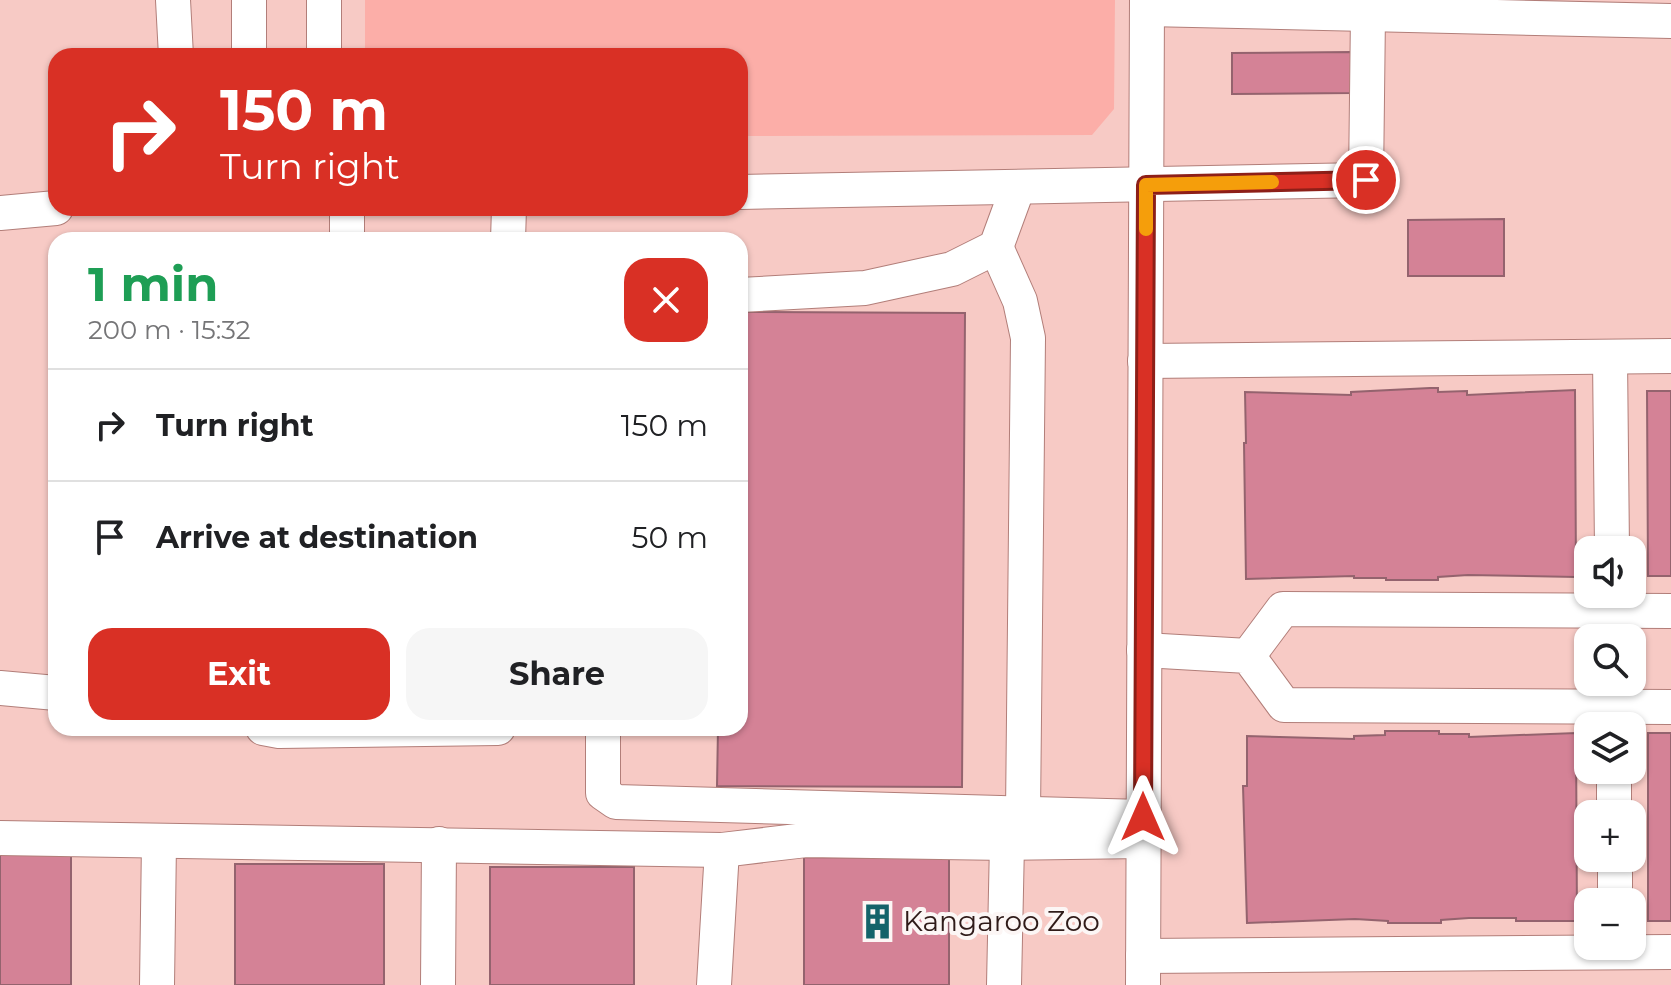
<!DOCTYPE html>
<meta charset="utf-8">
<style>
body{margin:0;font-family:Montserrat,sans-serif;background:#f6f6f6;color:#202124;height:100vh;display:flex;flex-direction:column;font-size:30px;white-space:nowrap}
*{box-sizing:border-box;margin:0}
p{font-size:26px;color:#757577}
.icon{flex:none;width:44px;height:44px;fill:none;stroke:currentColor;stroke-width:2;stroke-linecap:round;stroke-linejoin:round}
.map{position:relative;flex:1;overflow:hidden}
.panel{position:absolute;left:48px;top:232px;width:700px;height:504px;display:flex;flex-direction:column;background:#fff;border-radius:24px;box-shadow:0 2px 6px #0004}
.panel>*{flex:none}
.banner{position:absolute;left:48px;top:48px;width:700px;height:168px;border-radius:24px;box-shadow:0 2px 6px #0004;background:#d93025;color:#fff;overflow:hidden}
.tools{position:absolute;left:1574px;top:536px;display:grid;gap:16px}
.tools a{display:grid;place-items:center;width:72px;height:72px;border-radius:16px;background:#fff;box-shadow:0 2px 6px #0004;font-size:40px}
.pin{position:absolute;display:grid;place-items:center;width:68px;height:68px;color:#fff;margin:-34px;border:4px solid #fff;border-radius:50%;box-shadow:0 2px 8px #0007}
.me{position:absolute;width:88px;margin:-44px;rotate:0deg;stroke-linejoin:round;filter:drop-shadow(0 0 6px #0008)}
.turn{display:flex;align-items:center;gap:28px;height:168px;padding:0 40px;font-size:36px}
.turn .icon{width:104px;height:104px;stroke-width:2.5}
.turn b{display:block;font-size:56px;line-height:68px}
.round{display:grid;place-items:center;flex:none;width:84px;height:84px;border-radius:24px;background:#f6f6f6}
.headline{display:flex;align-items:center;justify-content:space-between;height:136px;padding:0 40px}
h1{font-size:48px;font-weight:700;line-height:60px;color:#1e9e55}
.cta{display:flex;gap:16px;margin-top:auto;padding:16px 40px}
.cta a{flex:1;height:92px;border-radius:24px;background:#d93025;color:#fff;font-size:32px;font-weight:700;line-height:92px;text-align:center}
.cta a+a{background:#f6f6f6;color:#202124}
ul{padding:0;list-style:none}
li{display:flex;align-items:center;gap:24px;height:112px;padding:0 40px;border-top:2px solid #e0e0e0}
li div{flex:1}
li b{display:block;font-size:30px}
li em{font-style:normal}
.map>svg:first-child{display:block}
</style>
<div class="map">
<svg width="1671" height="985" viewBox="0 0 1671 985">
<rect width="100%" height="100%" fill="#f7cac5"/>
<!-- green -->
<path fill="#fcaea8" d="M365 0H1115L1114 109 1092 135 740 136V56H365Z"/>
<!-- building -->
<g fill="#d48296" stroke="#94636e" stroke-width="2">
<path d="M1351 52V93L1232 94V53Z"/>
<path d="M1504 219V276H1408V220Z"/>
<path d="M740 312 965 313 962 787 717 786 718 728H740Z"/>
<path d="M1430 388H1438V392L1467 391V395L1575 390 1576 577 1468 575 1438 577V580H1386V578H1354V576L1246 579 1244 443H1246L1245 392 1351 395V392Z"/>
<path d="M1647 391H1671V576H1648Z"/>
<path d="M1385 731H1439V734H1469V737L1576 733 1577 921H1516V918H1469L1441 920V923H1388V921L1355 919 1247 923 1243 786H1247V736L1354 739V736L1385 735Z"/>
<rect x="1648" y="733" width="23" height="188"/>
<rect x="0" y="854" width="71" height="131"/>
<path d="M804 857 949 858V985H804Z"/>
<rect x="235" y="864" width="149" height="121"/>
<rect x="490" y="867" width="144" height="118"/>
</g>
<g fill="none" stroke-linecap="round" stroke-linejoin="round">
<defs>
<g id="minor">
<path d="M173 0 176 56"/>
<path d="M249 0V56"/>
<path d="M1147 9 1671 21"/>
<path d="M324 56V0"/>
<path d="M740 192 1366 180 1368 13"/>
<path d="M347 208V240"/>
<path d="M0 213 56 208"/>
<path d="M508 240 509 208"/>
<path d="M996 247 1020 301 1028 338 1023 813"/>
<path d="M740 295 865 288 952 269 996 247 1018 187"/>
<path d="M1610 357 1612 550"/>
<path d="M1145 361 1671 356"/>
<path d="M1144 650 1248 656 1284 705 1671 707"/>
<path d="M1248 656 1283 609 1671 611"/>
<path d="M0 688 56 693"/>
<path d="M263 728 279 731 498 728"/>
<path d="M603 728V793L616 802 1143 817"/>
<path d="M1614 770V814"/>
<path d="M0 838 722 850 806 840 1007 843 1143 841"/>
<path d="M1615 858V902"/>
<path d="M1143 956 1671 952"/>
<path d="M157 985 159 842"/>
<path d="M438 985 439 844"/>
<path d="M714 985 722 850"/>
<path d="M1004 985 1007 843"/>
<path d="M1143 985 1147 0"/>
</g>
</defs>
<!-- minor casing -->
<use href="#minor" stroke="#b27e79" stroke-width="36"/>
<!-- minor -->
<use href="#minor" stroke="#fff" stroke-width="34"/>
</g>
<g fill="none" stroke-linecap="round" stroke-linejoin="round">
<defs>
<path id="route" d="M1143 817 1146 185 1366 180"/>
</defs>
<!-- route casing -->
<use href="#route" stroke="#8d1f18" stroke-width="20"/>
<!-- route -->
<use href="#route" stroke="#d93025" stroke-width="14"/>
<!-- slow -->
<path stroke="#f59e0b" stroke-width="14" d="M1146 229V185L1272 182"/>
</g>
<!-- icons -->
<defs>
<symbol id="building-bare" viewBox="-9 -9 18 18"><path d="M-4-6H4V6H1V3H-1V6H-4ZM-2.5-4.3h1.7v1.8h-1.7ZM.8-4.3h1.7v1.8H.8ZM-2.5-1h1.7V.8h-1.7ZM.8-1h1.7V.8H.8Z" fill="#14636a" stroke="#fcf6f5" stroke-width="2.5" paint-order="stroke"/></symbol>
</defs>
<g fill-rule="evenodd">
<use href="#building-bare" x="852" y="896" width="51" height="51"/>
</g>
<g text-anchor="middle" dominant-baseline="central" stroke-width="8" stroke-linejoin="round" paint-order="stroke">
<!-- poi labels -->
<g font-size="28" fill="#2f1b19" stroke="#fcf6f5" text-anchor="start">
<text x="903" y="921">Kangaroo Zoo</text>
</g>
</g>
</svg>
<div class="tools">
<a><svg class="icon" aria-label="sound" viewBox="0 0 24 24"><path d="M4 9h4l5-4v14l-5-4H4zM17 9q2 3 0 6"/></svg></a>
<a><svg class="icon" aria-label="search" viewBox="0 0 24 24"><circle cx="10" cy="10" r="6"/><path d="M15 15l6 6"/></svg></a>
<a><svg class="icon" aria-label="layers" viewBox="0 0 24 24"><path d="M12 4l9 5-9 5-9-5zM3 14l9 5 9-5"/></svg></a>
<a>+</a>
<a>−</a>
</div>
<div class="pin" style="left:1366px;top:180px;background:#d93025"><svg class="icon" aria-label="arrive" viewBox="0 0 24 24"><path d="M6 21V4h12l-3 4 3 4H6"/></svg></div>
<svg class="me" style="left:1143px;top:817px" viewBox="-20 -20 40 40"><path d="M0-17L14 15 0 8-14 15z" fill="#d93025" stroke="#fff" stroke-width="4"/></svg>
<div class="banner">
<div class="turn"><svg class="icon" aria-label="right" viewBox="0 0 24 24"><path d="M7 20v-9h11M14 6l5 5-5 5"/></svg><div><b>150 m</b>Turn right</div></div>
</div>
<section class="panel">
<div class="headline"><div><h1>1 min</h1><p>200 m · 15:32</p></div><a class="round" style="background:#d93025;color:#fff"><svg class="icon" aria-label="close" viewBox="0 0 24 24"><path d="M6 6l12 12M18 6L6 18"/></svg></a></div>
<ul>
<li><svg class="icon" aria-label="right" viewBox="0 0 24 24"><path d="M7 20v-9h11M14 6l5 5-5 5"/></svg><div><b>Turn right</b></div><em>150 m</em></li>
<li><svg class="icon" aria-label="arrive" viewBox="0 0 24 24"><path d="M6 21V4h12l-3 4 3 4H6"/></svg><div><b>Arrive at destination</b></div><em>50 m</em></li>
</ul>
<div class="cta"><a>Exit</a><a>Share</a></div>
</section>
</div>
